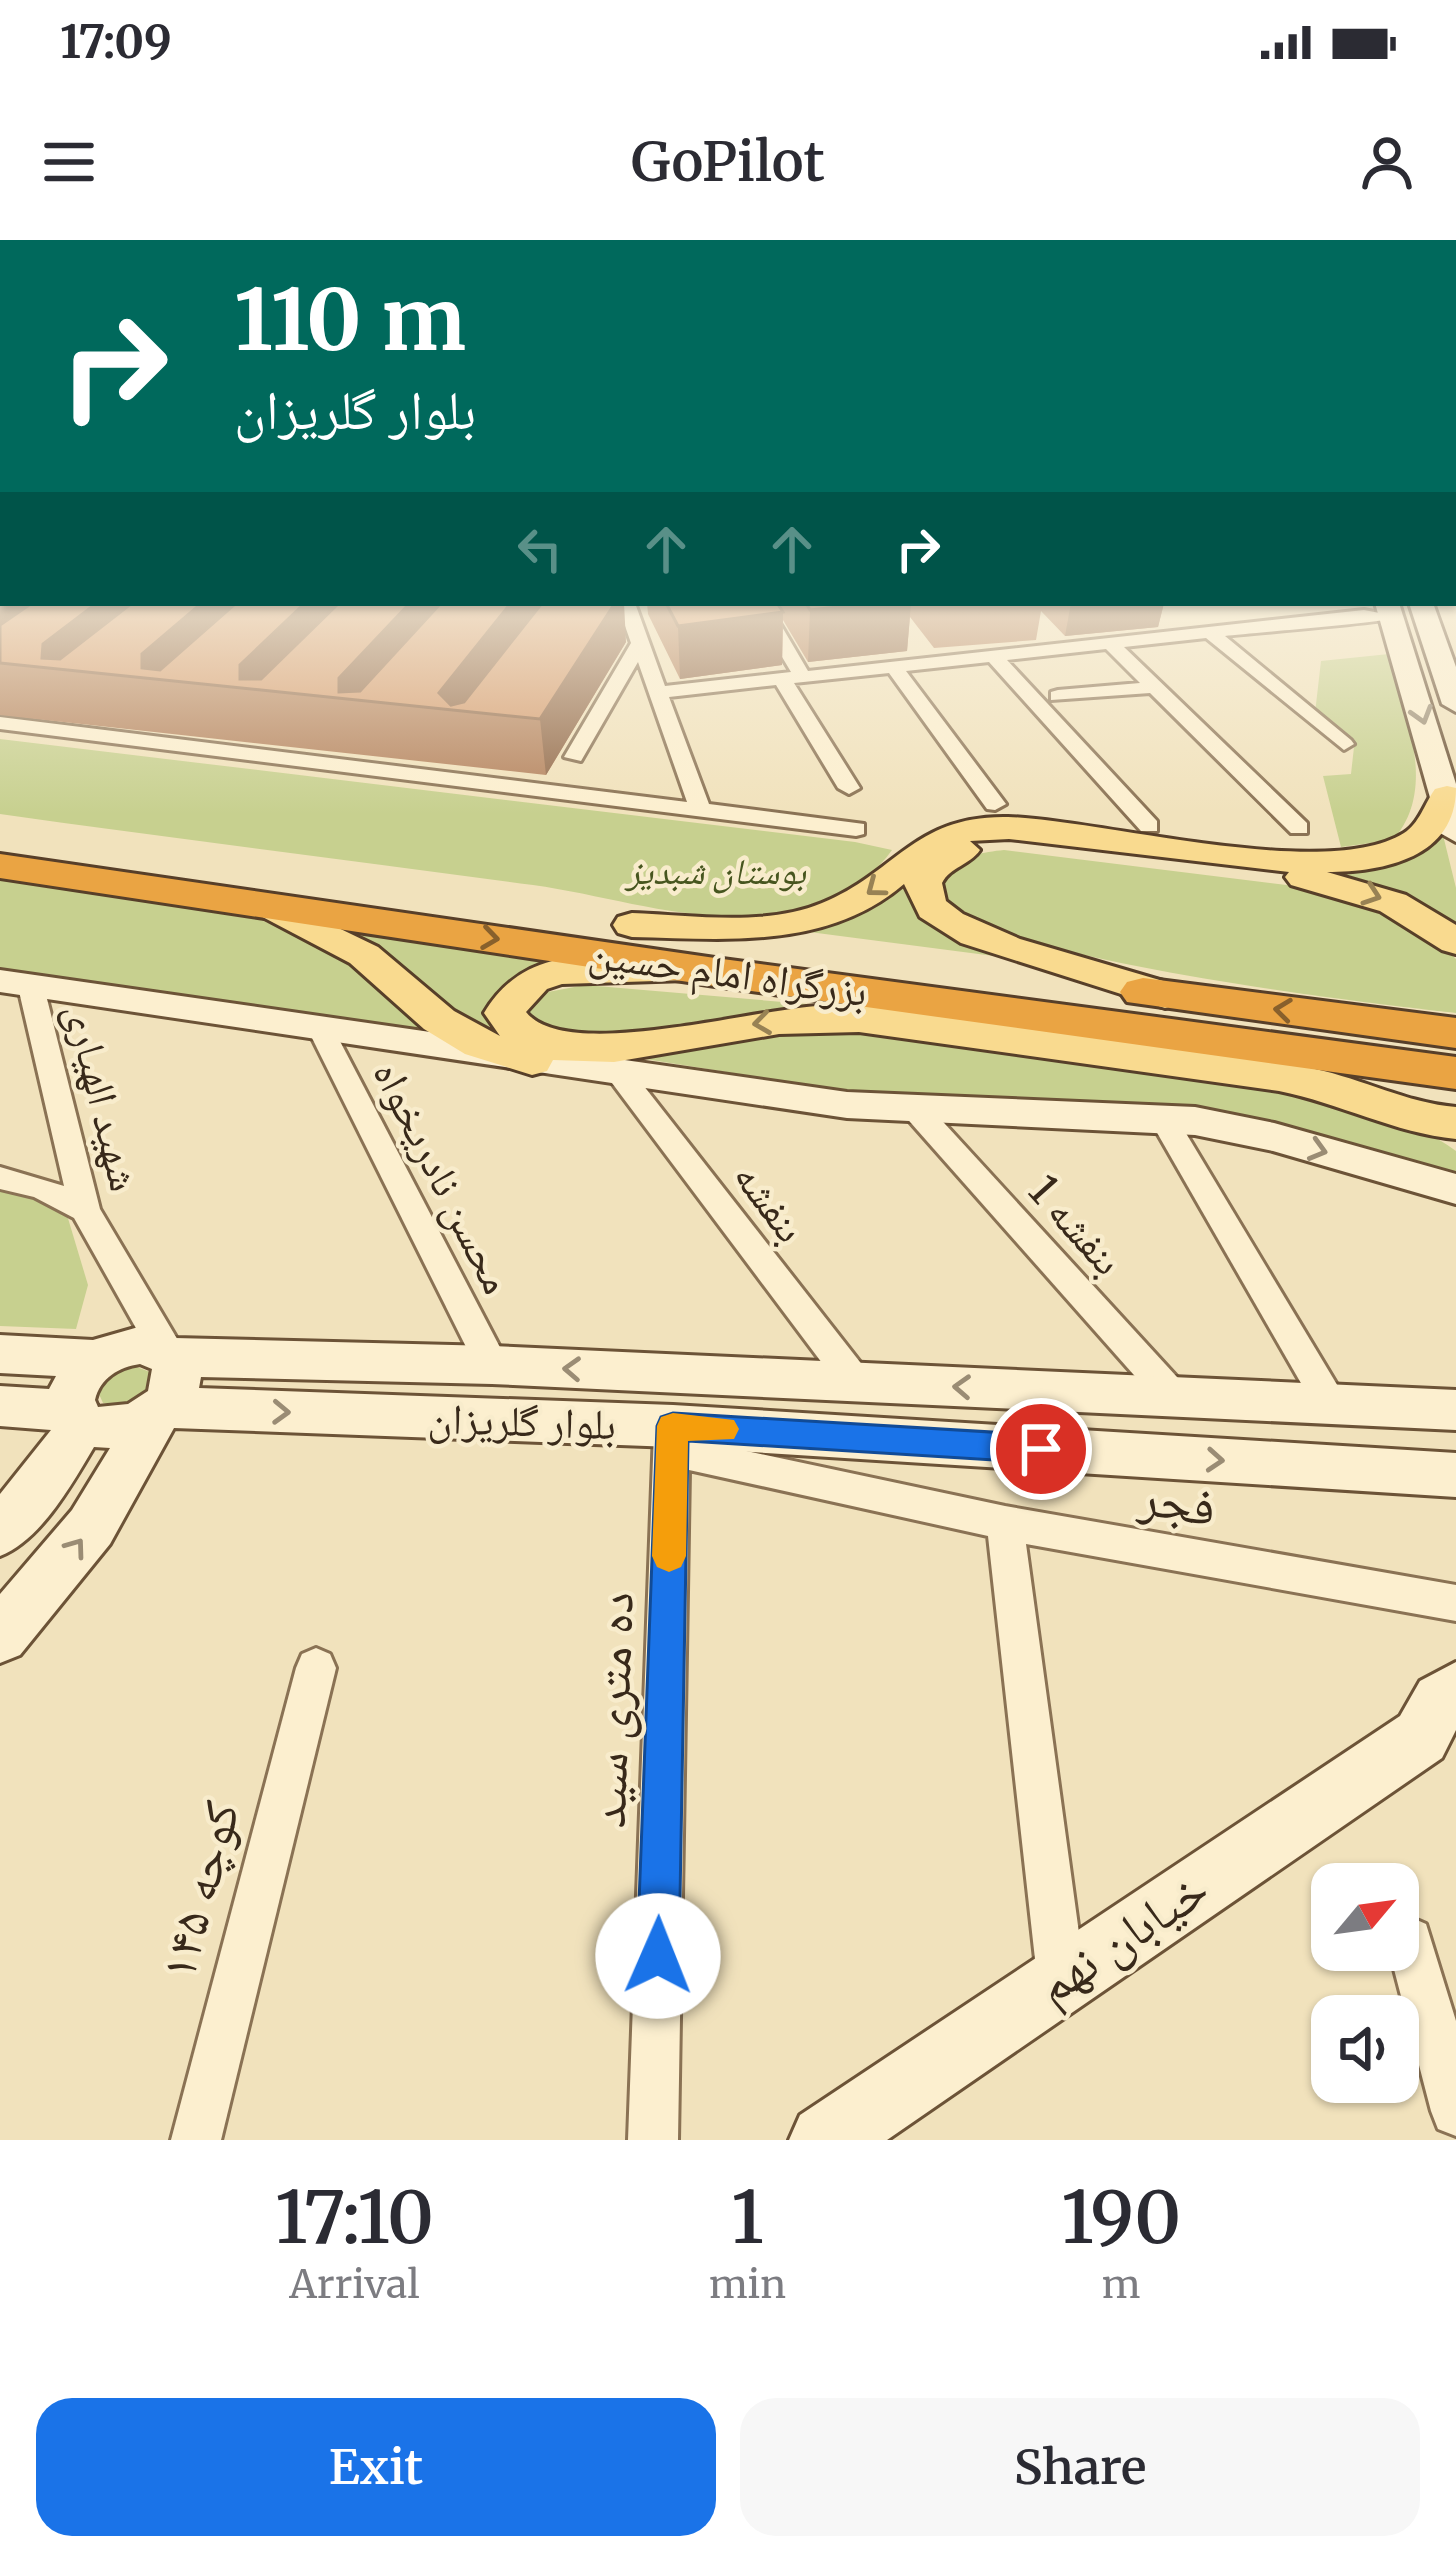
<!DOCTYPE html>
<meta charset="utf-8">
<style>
body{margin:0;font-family:Merriweather,"Noto Naskh Arabic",serif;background:#f7f7f7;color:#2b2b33;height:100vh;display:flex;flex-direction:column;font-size:45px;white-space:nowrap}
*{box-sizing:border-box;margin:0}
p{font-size:39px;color:#7c7c81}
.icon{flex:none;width:66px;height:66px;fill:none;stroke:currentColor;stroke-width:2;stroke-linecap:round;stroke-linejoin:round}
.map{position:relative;height:1900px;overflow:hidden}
.drawer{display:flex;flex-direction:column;background:#fff;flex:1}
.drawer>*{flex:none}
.banner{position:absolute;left:0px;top:0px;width:1458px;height:366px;box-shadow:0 3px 9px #0004;background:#00695c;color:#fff;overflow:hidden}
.needle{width:78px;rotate:61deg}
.tools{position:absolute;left:1311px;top:1623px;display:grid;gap:24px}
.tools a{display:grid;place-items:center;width:108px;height:108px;border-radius:24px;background:#fff;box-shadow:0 3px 9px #0004;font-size:60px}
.pin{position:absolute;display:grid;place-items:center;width:102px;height:102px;color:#fff;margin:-51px;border:6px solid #fff;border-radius:50%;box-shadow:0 3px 12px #0007}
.me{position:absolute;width:132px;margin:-66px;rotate:1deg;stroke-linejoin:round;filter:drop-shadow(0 0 9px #0008)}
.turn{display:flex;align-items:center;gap:42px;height:252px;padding:0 36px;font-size:54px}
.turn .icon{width:156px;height:156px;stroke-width:2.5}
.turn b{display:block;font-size:84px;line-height:102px}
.lanes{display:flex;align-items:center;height:114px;padding:0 36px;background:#0003;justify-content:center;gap:60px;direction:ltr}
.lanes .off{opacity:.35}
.eta{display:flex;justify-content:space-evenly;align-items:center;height:204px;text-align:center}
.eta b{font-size:72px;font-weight:600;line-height:84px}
.button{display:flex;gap:24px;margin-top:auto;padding:24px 36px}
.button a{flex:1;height:138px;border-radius:36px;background:#1a73e8;color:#fff;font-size:48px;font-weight:600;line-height:138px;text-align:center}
.button a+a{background:#f7f7f7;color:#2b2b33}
.status{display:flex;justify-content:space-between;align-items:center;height:84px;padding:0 60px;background:#fff;direction:ltr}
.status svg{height:33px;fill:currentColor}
header{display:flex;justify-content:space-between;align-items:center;height:156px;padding:0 36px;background:#fff;font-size:54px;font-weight:600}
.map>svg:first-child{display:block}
</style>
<div class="status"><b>17:09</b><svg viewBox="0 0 49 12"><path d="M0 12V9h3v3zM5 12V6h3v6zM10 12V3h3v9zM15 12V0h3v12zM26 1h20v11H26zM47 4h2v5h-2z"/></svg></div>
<header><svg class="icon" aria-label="menu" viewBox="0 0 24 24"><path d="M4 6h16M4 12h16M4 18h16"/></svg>GoPilot<svg class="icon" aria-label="person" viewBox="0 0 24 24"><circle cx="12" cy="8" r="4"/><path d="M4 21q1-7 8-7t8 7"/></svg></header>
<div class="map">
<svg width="1456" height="1900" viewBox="0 0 1456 1900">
<rect width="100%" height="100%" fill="#f1e2bc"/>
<!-- green -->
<g fill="#c7d08f">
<path d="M1389 414C1404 473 1439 548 1393 600L1341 607 1323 536 1351 534 1354 507 1315 473 1321 421Z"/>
<path d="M0 499 855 602 892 610C864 651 807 671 758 675 683 682 606 655 533 645 355 621 177 599 0 574Z"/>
<path d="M1442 591 1456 648V691L1388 651 1293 628C1350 630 1399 634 1442 591Z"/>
<path d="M1004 610 1319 649C1366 660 1422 684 1456 719V773C1414 768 867 710 945 632 961 616 984 612 1004 610Z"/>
<path d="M0 639 261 680 346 713 438 798 0 728Z"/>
<path d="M907 641C910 684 983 702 1017 719L794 690Z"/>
<path d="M339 688 567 724C537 730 493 736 488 774 487 786 493 792 491 803L364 701Z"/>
<path d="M585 745 853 768 649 795 561 798 526 778V762L532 755Z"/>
<path d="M789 788C958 798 1130 814 1295 852 1353 866 1407 875 1456 911V937L1309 895 832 849 620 815Z"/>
<path d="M0 949 39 959 67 975 88 1045 76 1089 0 1086Z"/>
<path d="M129 1124 150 1132 148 1151 126 1166 103 1163 98 1152 104 1138Z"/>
</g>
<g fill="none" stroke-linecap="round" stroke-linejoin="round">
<defs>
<g id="street">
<path d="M617 363H635L665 446 791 432 750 363H768L808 431 1364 370 1400 377C1391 382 1250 393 1225 396L1351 500 1354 504 1344 510 1206 398 1124 407 1307 583V593H1291L1150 453 1051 460V452L1058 450 1140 443 1106 409 1007 420 1157 581V591H1141L989 422 906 431 1006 564 995 570 987 569 889 433 794 443 860 548 849 554 838 548 776 445 669 457 709 564 864 584V594L856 596 0 489V477L687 562 638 422 581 521 564 517 631 403Z"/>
<path d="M31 739 44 747 100 969 179 1102 184 1112 179 1122 167 1126 155 1122 74 978 34 957 0 949V927L64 946 18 747Z"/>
<path d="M319 778 332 786 504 1115 509 1125 504 1135 492 1139 480 1135 306 786Z"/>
<path d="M619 824 629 827 867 1131 872 1141 867 1151 855 1155 843 1151 609 839 605 833 609 827Z"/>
<path d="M913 857 923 860 1188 1149 1193 1159 1188 1169 1176 1173 1164 1169 903 874 899 867 903 860Z"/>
<path d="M1162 867 1172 870 1345 1158 1350 1168 1345 1178 1333 1183 1321 1178 1148 877Z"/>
<path d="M672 1177 684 1181 690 1199 1005 1266 1456 1345V1381L1026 1304 1085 1737 1078 1754 1061 1761 1044 1754 1037 1737 988 1296 689 1230 678 1900H628L654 1192 660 1181Z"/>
<path d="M316 1408 330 1414 336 1428 221 1900H171L296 1428 302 1414Z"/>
<path d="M1410 1677 1426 1684 1456 1781V1896L1438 1889 1431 1871 1389 1710H1398V1682Z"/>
</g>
<g id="secondary">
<path d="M1375 363H1399L1456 544V602L1440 593Z"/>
<path d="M1409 363H1433L1456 427V472L1442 464Z"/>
<path d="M0 730 847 852 1195 867 1274 883 1456 934V964L1273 911 1195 895 847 878 0 752Z"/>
<path d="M142 1086 175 1098 492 1106 1456 1150V1190L492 1144 201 1137 199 1148 673 1165 1456 1213V1257L673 1207 174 1188 110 1304 20 1415 0 1423V1354L72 1270 110 1208 94 1207C72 1244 41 1300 0 1316V1254L51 1190 0 1186V1146L49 1149 56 1136 0 1133V1095L93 1100ZM140 1124 152 1129 148 1151 128 1164 98 1167 95 1160C100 1138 119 1127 140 1124Z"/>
<path d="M1456 1422V1490L1442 1518 887 1900H789L800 1875 1400 1476 1420 1441Z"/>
</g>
<g id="primary">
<path d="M1447 546 1456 548C1456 617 1385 632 1327 632L1406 655 1456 685V714L1442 710 1380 671 1291 645 1285 637 1289 632 1009 599 970 601 980 610C970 625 950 627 942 643L946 661 963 674 1020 699 1180 746 1186 755 1180 764 1165 768 961 703 920 677 904 644C827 710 727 699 632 697L618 693 613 685 618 677 632 673C692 675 765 687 822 663 896 633 914 575 1008 577 1103 580 1326 642 1404 593 1419 584 1425 563 1435 549Z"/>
<path d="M268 654 378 707 454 771 500 796 484 773C527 701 600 716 673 719L687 722 693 731 687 740 562 744 547 749 526 772C568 825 766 764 836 765 897 766 957 778 1017 786 1117 799 1217 809 1315 829 1363 839 1407 863 1456 867V899C1395 893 1339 863 1279 851L859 792 779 794 614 822 553 820 547 831 532 835 465 814 424 789 350 723 255 673 249 665 255 657Z"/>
</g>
<g id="highway">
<path d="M0 614 715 718 1456 817V849L715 746 0 638Z"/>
<path d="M1143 738 1456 778V808L1127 762 1120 752 1127 742Z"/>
</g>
</defs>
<!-- street casing -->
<use href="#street" stroke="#8a7254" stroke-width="6"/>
<!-- secondary casing -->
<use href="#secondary" stroke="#6c5337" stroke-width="6"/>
<!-- primary casing -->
<use href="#primary" stroke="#573f29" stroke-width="6"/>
<!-- highway casing -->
<use href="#highway" stroke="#573f29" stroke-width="6"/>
<!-- street -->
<use href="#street" fill="#fcefcf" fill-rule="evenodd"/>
<!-- secondary -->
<use href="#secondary" fill="#fcefcf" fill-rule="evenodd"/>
<!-- primary -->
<use href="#primary" fill="#f9da8f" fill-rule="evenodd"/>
<!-- highway -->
<use href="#highway" fill="#eaa443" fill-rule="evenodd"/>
</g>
<!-- wall -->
<g fill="#b5845f">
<path d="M0 308H3V363L626 402 546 535 0 475Z"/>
<path d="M647 363H1164L1158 387 1065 396 1041 371 1036 400 934 408 910 377 907 411 808 422 783 380 782 425 680 439 648 374Z"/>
</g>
<!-- shaded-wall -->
<g fill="#946c4d">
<path d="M0 356 3 359V363H87L0 423Z"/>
<path d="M97 363H179L94 433 42 418 43 404Z"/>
<path d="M202 363H273L188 442 142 428V414Z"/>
<path d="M305 363H368L282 452 240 439V425Z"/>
<path d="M410 363H465L378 462 339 452V438Z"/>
<path d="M511 363H543L475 472 442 469 439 453Z"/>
<path d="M615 363H624L626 402 546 535 540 479Z"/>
<path d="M873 363H911L907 411 808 422 810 370Z"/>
<path d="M1071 363H1164L1158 387 1065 396Z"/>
<path d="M783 372 782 425 680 439 678 386Z"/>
</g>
<!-- building -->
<g fill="#d39a6e" stroke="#946c4d" stroke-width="3">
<path d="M3 317V359L0 361V319Z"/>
<path d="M32 363H97L43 404 42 418 60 419 132 363H202L142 414V428L160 430 236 363H305L240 425V439H261L339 363H410L339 438V452L360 451 441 363H511L439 453 451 465 464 462 542 363H615L540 479 0 423V385Z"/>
<path d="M666 363H777L783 372 678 386Z"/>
<path d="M806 363H874L810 370Z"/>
</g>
<!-- one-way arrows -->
<defs><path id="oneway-chevron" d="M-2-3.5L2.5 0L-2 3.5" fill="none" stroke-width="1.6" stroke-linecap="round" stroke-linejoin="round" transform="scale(3)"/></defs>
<g stroke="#9a8c74">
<use href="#oneway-chevron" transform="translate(1422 475) rotate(73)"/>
<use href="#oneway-chevron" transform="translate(1318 910) rotate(16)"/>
<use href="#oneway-chevron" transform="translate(572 1129) rotate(-177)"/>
<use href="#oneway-chevron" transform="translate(962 1147) rotate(-177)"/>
<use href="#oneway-chevron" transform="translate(281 1172) rotate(2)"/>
<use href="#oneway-chevron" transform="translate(1215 1220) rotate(4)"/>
<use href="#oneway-chevron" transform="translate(76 1307) rotate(-54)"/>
</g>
<g stroke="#988254">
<use href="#oneway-chevron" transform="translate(875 648) rotate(143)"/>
<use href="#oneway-chevron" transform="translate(1372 655) rotate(19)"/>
<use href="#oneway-chevron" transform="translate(762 783) rotate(172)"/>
</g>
<g stroke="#88602c">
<use href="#oneway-chevron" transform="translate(490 698) rotate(8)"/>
<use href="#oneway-chevron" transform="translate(1283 770) rotate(-173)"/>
</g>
<!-- sky -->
<linearGradient id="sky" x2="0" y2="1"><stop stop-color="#8bbad5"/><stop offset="0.54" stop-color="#f9f2e1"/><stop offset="1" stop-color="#f9f2e1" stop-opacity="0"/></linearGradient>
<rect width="1456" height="574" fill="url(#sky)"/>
<!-- route -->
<path fill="#1a73e8" stroke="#114b97" stroke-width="3" d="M673 1173 1041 1195 1053 1199 1058 1209 1053 1219 1041 1223 688 1201 679 1716 673 1731 658 1738 643 1731 637 1716 657 1186 661 1177Z"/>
<!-- slow -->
<path fill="#f59e0b" d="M673 1173 734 1180 739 1189 734 1199 688 1201 686 1316 681 1327 669 1332 657 1327 652 1316 657 1186 661 1177Z"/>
<g text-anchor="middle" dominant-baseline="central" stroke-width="9" stroke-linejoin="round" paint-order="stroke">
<!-- far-park labels -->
<g font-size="36" font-style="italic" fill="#47561f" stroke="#f8eccc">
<text x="716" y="631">بوستان شبدیز</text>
</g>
<!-- street labels -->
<g font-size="42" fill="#38291a" stroke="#f8eccc">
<text transform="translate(728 732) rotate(8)">بزرگراه امام حسین</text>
<text transform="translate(103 857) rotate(76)">شهید الهیاری</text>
<text transform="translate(443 937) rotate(63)">محسن نادریخواه</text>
<text transform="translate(770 962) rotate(53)">بنفشه</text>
<text transform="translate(1076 985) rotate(48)">بنفشه 1</text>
<text transform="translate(522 1181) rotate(2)">بلوار گلریزان</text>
</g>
<!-- near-street labels -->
<g font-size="51" fill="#38291a" stroke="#f8eccc">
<text transform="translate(1178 1262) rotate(10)">فجر</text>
<text transform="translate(611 1470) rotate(-88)">ده متری سید</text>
<text transform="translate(199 1650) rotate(-75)">کوچه ۱۴۵</text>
<text transform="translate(1122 1697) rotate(-34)">خیابان نهم</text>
</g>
</g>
</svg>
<div class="tools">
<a><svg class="needle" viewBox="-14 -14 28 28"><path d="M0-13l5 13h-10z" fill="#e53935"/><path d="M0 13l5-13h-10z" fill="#7c7c81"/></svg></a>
<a><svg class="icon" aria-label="sound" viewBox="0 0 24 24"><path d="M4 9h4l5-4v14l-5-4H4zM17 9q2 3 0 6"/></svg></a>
</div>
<div class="pin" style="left:1041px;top:1209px;background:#d93025"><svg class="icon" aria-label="arrive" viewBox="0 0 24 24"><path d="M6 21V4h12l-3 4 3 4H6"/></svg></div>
<svg class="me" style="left:658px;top:1716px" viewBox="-20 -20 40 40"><circle r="19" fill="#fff"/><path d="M0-13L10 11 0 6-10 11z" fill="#1a73e8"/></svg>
<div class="banner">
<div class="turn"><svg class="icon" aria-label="right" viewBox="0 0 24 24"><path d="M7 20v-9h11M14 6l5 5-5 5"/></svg><div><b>110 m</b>بلوار گلریزان</div></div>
<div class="lanes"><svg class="icon off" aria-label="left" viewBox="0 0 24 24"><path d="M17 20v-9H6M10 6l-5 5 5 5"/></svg><svg class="icon off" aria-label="ahead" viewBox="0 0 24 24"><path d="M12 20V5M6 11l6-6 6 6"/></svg><svg class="icon off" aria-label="ahead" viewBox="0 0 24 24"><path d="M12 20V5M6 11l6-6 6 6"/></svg><svg class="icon" aria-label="right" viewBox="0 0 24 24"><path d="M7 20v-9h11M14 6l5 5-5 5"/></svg></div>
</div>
</div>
<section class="drawer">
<div class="eta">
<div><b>17:10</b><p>Arrival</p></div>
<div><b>1</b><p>min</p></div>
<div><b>190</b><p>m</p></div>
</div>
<div class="button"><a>Exit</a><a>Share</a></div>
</section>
